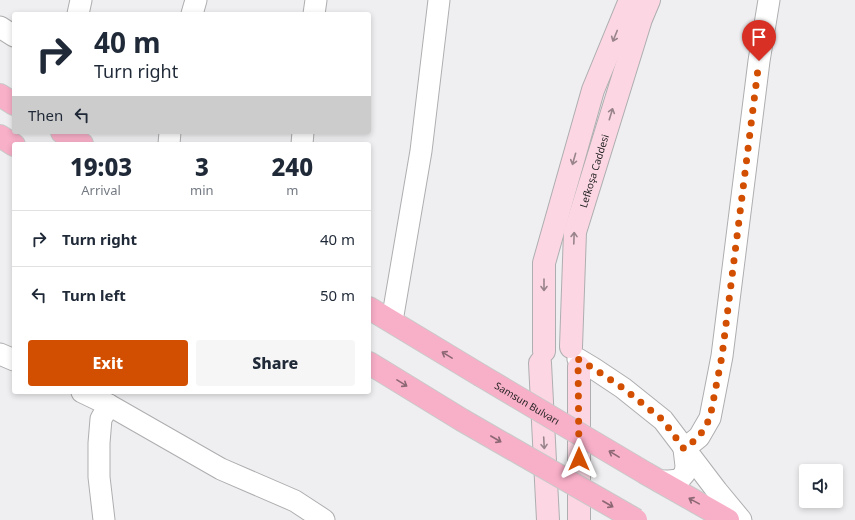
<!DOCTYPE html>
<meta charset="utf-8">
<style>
body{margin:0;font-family:"Noto Sans",sans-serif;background:#f6f6f7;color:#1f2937;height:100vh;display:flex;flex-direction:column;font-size:15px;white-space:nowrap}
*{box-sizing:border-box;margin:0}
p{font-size:13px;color:#747a83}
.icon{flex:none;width:22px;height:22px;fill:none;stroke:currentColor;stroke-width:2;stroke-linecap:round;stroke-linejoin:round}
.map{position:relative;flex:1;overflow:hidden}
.details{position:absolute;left:12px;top:142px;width:359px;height:252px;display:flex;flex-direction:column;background:#fff;border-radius:4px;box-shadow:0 2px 6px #0003}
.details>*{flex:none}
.top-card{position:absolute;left:12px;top:12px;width:359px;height:122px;border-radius:4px;box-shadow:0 2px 6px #0003;background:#fff;color:#1f2937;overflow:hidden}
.tools{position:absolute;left:799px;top:464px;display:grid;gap:8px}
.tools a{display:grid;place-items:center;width:44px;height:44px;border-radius:4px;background:#fff;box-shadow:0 2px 6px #0003;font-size:20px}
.pin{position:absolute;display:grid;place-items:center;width:34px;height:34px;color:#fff;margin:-41px -17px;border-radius:50% 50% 50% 0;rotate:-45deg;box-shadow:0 0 4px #0007}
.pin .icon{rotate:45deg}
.me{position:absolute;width:44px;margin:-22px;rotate:0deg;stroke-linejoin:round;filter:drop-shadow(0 0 3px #0008)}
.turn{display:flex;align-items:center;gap:14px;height:84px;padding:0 16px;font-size:18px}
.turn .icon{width:52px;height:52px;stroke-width:2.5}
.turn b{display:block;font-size:28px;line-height:34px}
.then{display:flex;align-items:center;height:38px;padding:0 16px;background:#0003;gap:8px;font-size:15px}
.eta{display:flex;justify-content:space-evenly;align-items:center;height:68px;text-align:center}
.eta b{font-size:24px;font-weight:800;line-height:28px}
.primary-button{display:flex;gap:8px;margin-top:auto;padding:8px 16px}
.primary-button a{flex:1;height:46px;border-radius:4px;background:#d24e00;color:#fff;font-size:16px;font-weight:800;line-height:46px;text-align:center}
.primary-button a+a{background:#f6f6f7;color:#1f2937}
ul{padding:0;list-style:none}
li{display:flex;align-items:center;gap:12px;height:56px;padding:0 16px;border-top:1px solid #e0e1e3}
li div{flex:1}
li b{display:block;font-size:15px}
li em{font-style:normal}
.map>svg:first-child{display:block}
</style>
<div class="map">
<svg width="855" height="520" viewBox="0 0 855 520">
<rect width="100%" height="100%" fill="#efeff1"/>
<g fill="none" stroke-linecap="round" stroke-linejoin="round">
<defs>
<g id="street">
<path d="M78 14 81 0"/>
<path d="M192 14 196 0"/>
<path d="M314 14 316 0"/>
<path d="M0 27 14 36"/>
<path d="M169 144 170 132"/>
<path d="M302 144 303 132"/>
<path d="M392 321 421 151 439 0"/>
<path d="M0 354 14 360"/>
<path d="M578 359 593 368 623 388 663 420 717 491 741 520"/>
<path d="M82 392 109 405 221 469 295 501 324 520"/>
<path d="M684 449 699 437 710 418 722 356 759 61 769 0"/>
<path d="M659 481H669L679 480 685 473 686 466 684 449"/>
<path d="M104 520 99 477V443L101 419 109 405"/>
</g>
<g id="secondary">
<path id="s1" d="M571 347 575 232 641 19 649 0"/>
<path d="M544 351V263L593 90 630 0"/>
<path d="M540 363 548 520"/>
<path d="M579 367V520"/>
</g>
<g id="primary">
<path d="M0 95 14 104"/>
<path d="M62 132 82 144"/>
<path d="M0 136 14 145"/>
<path d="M369 308 480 375"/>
<path d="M369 363 462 420"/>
<path d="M647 474 728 520"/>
</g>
</defs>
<!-- street casing -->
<use href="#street" stroke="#aeaeb0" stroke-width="23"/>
<!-- secondary casing -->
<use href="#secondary" stroke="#aeaeb0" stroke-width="24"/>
<!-- primary casing -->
<use href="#primary" stroke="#c9c9c9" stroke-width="24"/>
<!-- street -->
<use href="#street" stroke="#fff" stroke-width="21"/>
<!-- secondary -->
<use href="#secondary" stroke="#fcd7e3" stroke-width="22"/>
<!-- primary -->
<use href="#primary" stroke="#f8afc8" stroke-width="22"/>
<defs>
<g id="primary-bridge">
<path id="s2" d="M480 375 647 474"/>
<path d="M462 420 636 520"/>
</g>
</defs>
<!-- primary-bridge casing -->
<use href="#primary-bridge" stroke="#c9c9c9" stroke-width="24" stroke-linecap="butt"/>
<!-- primary-bridge -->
<use href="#primary-bridge" stroke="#f8afc8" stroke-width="22"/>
</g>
<!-- one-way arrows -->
<defs><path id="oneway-shaft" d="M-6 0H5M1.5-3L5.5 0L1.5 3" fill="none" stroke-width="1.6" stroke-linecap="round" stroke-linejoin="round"/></defs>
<g stroke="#99848b">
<use href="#oneway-shaft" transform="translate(615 36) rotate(112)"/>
<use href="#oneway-shaft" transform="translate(611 114) rotate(-73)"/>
<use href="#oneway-shaft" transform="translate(574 159) rotate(106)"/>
<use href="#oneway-shaft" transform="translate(574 238) rotate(-88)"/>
<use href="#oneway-shaft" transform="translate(544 285) rotate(90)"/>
<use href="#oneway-shaft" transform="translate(544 443) rotate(87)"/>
</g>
<g stroke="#8c6774">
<use href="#oneway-shaft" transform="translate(447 355) rotate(-149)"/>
<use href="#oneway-shaft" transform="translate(402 383) rotate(32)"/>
<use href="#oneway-shaft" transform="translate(496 439) rotate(30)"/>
<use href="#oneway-shaft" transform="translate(614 454) rotate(-149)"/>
<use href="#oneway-shaft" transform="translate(694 501) rotate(-151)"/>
<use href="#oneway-shaft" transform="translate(608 504) rotate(30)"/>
</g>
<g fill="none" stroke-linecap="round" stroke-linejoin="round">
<!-- route -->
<path stroke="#d24e00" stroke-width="7" stroke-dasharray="0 12.6" d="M579 459 578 359 593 368 623 388 663 420 684 449 699 437 710 418 713 402 722 356 759 61"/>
</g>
<g text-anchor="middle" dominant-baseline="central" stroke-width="3" stroke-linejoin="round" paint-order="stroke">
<!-- street labels -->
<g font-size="10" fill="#1f1f1f" stroke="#fff">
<text stroke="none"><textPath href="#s1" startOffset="179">Lefkoşa Caddesi</textPath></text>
<text stroke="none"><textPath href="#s2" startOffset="55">Samsun Bulvarı</textPath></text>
</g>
</g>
</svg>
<div class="tools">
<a><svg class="icon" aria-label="sound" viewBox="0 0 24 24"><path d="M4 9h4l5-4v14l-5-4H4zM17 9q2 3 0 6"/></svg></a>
</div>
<div class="pin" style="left:759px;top:61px;background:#d93025"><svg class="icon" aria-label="arrive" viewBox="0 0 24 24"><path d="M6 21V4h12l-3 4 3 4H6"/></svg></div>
<svg class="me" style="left:579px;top:459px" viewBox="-20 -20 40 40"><path d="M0-17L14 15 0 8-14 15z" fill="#d24e00" stroke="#fff" stroke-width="4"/></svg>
<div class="top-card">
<div class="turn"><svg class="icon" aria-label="right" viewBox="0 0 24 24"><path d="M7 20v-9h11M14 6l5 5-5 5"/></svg><div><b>40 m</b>Turn right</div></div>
<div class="then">Then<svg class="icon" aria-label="left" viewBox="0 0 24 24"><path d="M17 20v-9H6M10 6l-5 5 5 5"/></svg></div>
</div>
<section class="details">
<div class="eta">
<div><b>19:03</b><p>Arrival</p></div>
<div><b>3</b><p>min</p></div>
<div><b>240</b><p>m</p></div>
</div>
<ul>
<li><svg class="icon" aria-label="right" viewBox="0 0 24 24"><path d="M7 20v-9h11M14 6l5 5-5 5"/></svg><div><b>Turn right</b></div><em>40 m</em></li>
<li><svg class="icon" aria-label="left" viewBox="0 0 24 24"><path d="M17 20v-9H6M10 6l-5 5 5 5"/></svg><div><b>Turn left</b></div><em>50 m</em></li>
</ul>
<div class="primary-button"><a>Exit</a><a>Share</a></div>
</section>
</div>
